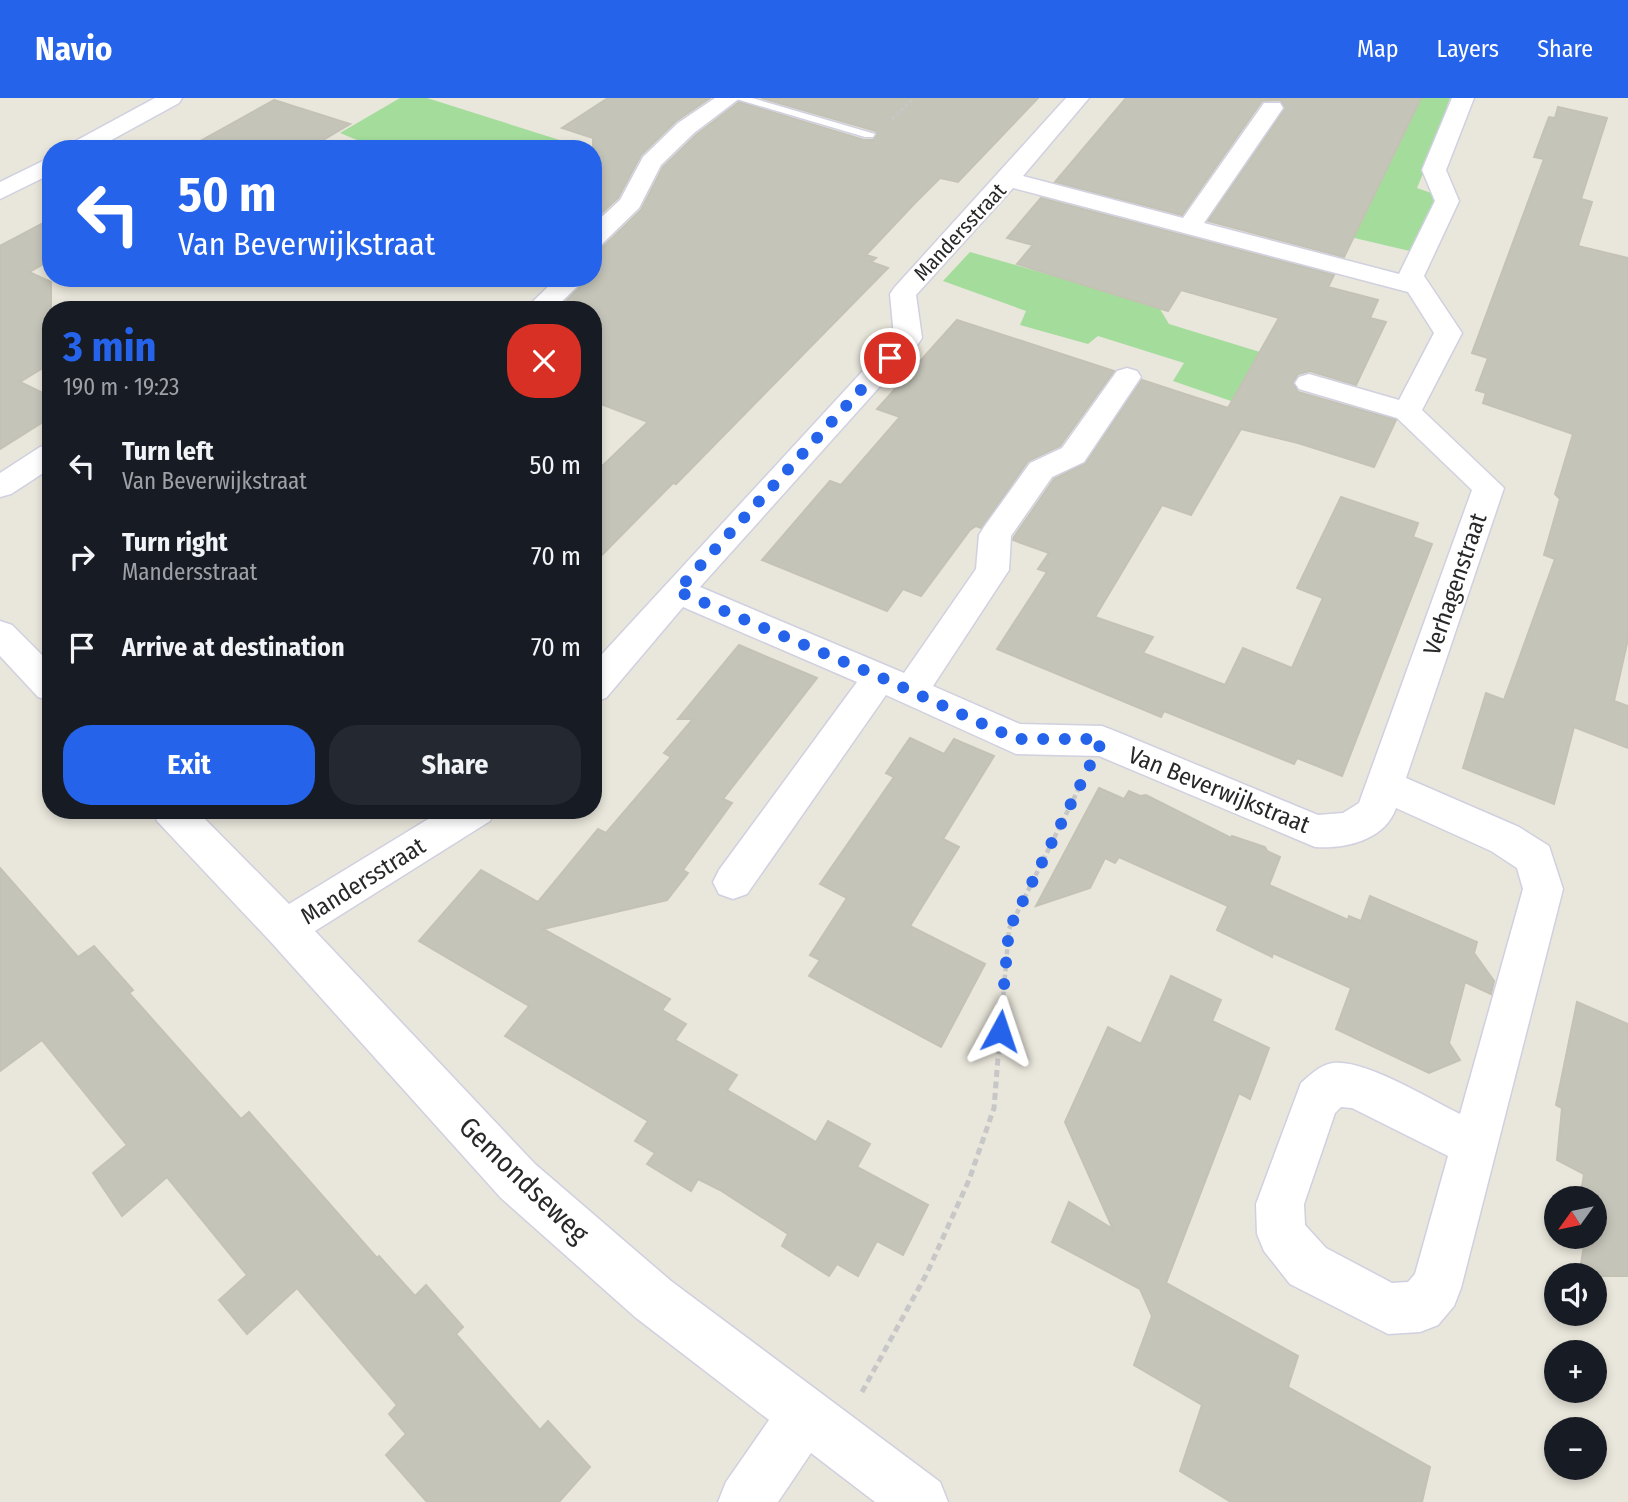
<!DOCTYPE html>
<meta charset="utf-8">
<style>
body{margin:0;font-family:"Fira Sans Condensed",sans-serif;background:#242831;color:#f1f3f6;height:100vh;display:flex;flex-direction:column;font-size:26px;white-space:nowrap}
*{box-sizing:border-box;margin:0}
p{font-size:23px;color:#9ea1a6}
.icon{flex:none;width:38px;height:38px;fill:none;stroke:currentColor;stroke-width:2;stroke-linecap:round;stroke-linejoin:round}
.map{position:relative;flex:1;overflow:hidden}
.panel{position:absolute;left:42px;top:203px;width:560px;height:518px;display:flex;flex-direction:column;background:#171b24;border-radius:28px;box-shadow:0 4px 10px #0003}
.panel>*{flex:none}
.top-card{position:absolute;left:42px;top:42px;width:560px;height:147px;border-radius:28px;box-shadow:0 4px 10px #0003;background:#2563eb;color:#fff;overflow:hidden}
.needle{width:46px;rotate:237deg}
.buttons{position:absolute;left:1544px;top:1088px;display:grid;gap:14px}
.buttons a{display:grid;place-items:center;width:63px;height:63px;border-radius:50%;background:#171b24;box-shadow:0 4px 10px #0003;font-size:35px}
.pin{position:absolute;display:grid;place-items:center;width:60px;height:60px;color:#fff;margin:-30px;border:4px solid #fff;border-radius:50%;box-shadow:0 2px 7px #0007}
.me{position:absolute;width:77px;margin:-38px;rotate:5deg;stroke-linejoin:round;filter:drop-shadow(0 0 5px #0008)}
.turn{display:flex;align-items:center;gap:24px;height:147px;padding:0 21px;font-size:32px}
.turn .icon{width:91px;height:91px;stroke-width:2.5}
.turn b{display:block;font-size:49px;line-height:60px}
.round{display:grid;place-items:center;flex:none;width:74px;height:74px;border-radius:28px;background:#242831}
.headline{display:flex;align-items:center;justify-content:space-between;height:119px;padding:0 21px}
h1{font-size:42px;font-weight:700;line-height:52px;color:#2563eb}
.button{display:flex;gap:14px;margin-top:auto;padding:14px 21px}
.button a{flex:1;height:80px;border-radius:28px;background:#2563eb;color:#fff;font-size:28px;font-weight:700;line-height:80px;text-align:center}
.button a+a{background:#242831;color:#f1f3f6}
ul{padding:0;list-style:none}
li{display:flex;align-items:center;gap:21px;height:91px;padding:0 21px}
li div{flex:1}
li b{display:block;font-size:26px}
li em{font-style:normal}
header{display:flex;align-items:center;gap:42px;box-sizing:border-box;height:98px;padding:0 35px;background:#2563eb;color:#fff}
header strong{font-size:33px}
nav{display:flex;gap:38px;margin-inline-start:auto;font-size:24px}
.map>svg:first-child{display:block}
</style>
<header>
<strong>Navio</strong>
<nav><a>Map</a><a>Layers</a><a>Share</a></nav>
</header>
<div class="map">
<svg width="1628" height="1404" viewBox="0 0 1628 1404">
<rect width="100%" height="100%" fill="#e9e6db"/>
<!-- green -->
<g fill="#a3dc9b">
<path d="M400 0H427L569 45 560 51H379L340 35Z"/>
<path d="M1411 0H1450L1446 11 1452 15 1441 32 1417 90 1437 97 1414 154 1346 138Z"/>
<path d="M970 154 1141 203 1160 211 1169 226 1299 266 1263 314 1173 283 1184 265 1098 238 1088 246 1020 227 1026 213 943 183Z"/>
</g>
<!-- building -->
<g fill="#c5c4b9" stroke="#c4c2b5" stroke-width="2">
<path d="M608 0H710L676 23 641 57 618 100 593 123V40L562 30Z"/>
<path d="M761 0H1038L958 84 940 80 915 105 866 157 876 160 871 164 888 170 676 386 673 385 593 466V377L648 324 593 303V212H557L589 180H593V150L604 148 641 112 663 69 696 37 739 4 864 42H873L877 37 876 33Z"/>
<path d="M1126 0H1421L1344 159 1208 123 1285 11 1280 2 1262 3 1182 117 1055 84Z"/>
<path d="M274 2 350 26 308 51H186Z"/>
<path d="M1558 9 1607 20 1581 101 1592 104 1578 148 1628 160V541L1614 603 1628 608V650L1574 629 1554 706 1463 670 1486 595 1504 602 1555 461 1544 457 1560 401 1555 396 1573 336 1483 305 1486 295 1476 292 1488 260 1472 255 1544 61 1534 59 1549 19 1555 20Z"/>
<path d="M1041 100 1334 177 1328 189 1378 202 1370 220 1386 224 1356 287 1310 273 1298 276 1293 284 1298 294 1396 322 1374 369 1298 345 1241 331 1191 417 1162 407 1095 519 1153 539 1143 555 1225 587 1243 550 1292 570 1323 500 1297 490 1341 399 1418 425 1413 439 1432 446 1342 678 1297 660 1294 666 1164 613 1161 619 997 551 1047 474 1038 471 1049 455 1013 442 1014 439 1054 381 1086 365 1142 282 1228 310 1279 220 1181 192 1168 213 1017 166 1033 147 1007 140Z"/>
<path d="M51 121V162L29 174 51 184V265L20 284 51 299V319L0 351V148Z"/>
<path d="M957 222 1114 273 1060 348 1028 363 981 430 976 428 970 432 921 498 903 491 887 513 762 462 830 383 841 387 900 319 877 311Z"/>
<path d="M739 547 817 580 723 701 732 705 683 772 688 775 667 802 543 831 670 901 662 912 686 926 675 942 737 977 727 992 816 1044 828 1023 870 1046 857 1069 928 1107 903 1157 877 1143 858 1178 837 1166 829 1178 782 1148 788 1136 720 1092 698 1081 691 1093 647 1066 655 1055 635 1043 648 1023 505 938 529 908 419 843 481 772 538 804 598 731 606 735 671 659 664 655 693 621H678Z"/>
<path d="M910 640 944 656 954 641 994 658 943 741 959 749 910 828 985 866 941 949 809 878 820 862 810 857 847 800 820 786 894 679 886 675Z"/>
<path d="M1099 690 1124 701 1129 693 1140 698 1146 697 1231 740 1232 738 1265 749 1267 753 1280 759 1269 787 1348 822 1349 818 1361 823 1370 798 1477 844 1474 855 1494 883 1491 896 1465 884 1449 945 1460 962 1429 975 1336 931 1351 890 1273 855 1272 859 1217 832 1228 808 1119 759 1115 765 1105 760 1090 790 1036 808Z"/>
<path d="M0 770 78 859 94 848 133 892 129 895 241 1021 249 1014 377 1160 379 1158 415 1198 426 1187 463 1229 456 1236 540 1332 548 1323 590 1369 559 1404H427L386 1357 406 1336 389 1316 397 1307 297 1190 247 1236 219 1202 247 1177 167 1079 122 1118 93 1075 127 1047 42 942 0 973Z"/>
<path d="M1171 878 1221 902 1212 923 1269 950 1250 1001 1239 995 1166 1185 1298 1258 1288 1289 1430 1369 1422 1404H1231L1180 1373 1202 1307 1134 1267 1152 1218 1140 1191 1052 1144 1069 1104 1113 1131 1065 1024 1108 929 1141 946Z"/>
<path d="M1577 904 1628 926V1178H1579L1585 1141 1583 1139H1594V1101H1580L1584 1076 1557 1062 1562 1010 1556 1007Z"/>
</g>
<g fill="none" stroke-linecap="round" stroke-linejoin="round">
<defs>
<path id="service" d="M733 0H752L875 36 873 39H865Z"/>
<g id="minor">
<path d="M715 0H740L694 35 661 67 639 110 602 146 593 148V127L620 102 643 59 678 25Z"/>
<path d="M1066 0H1089L1023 78 1183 120 1264 5H1280L1283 10 1204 125 1399 176 1435 103 1422 72 1452 0H1474L1446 72 1459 103 1424 178 1462 235 1422 312 1504 390 1406 680 1519 729 1549 748 1563 791 1461 1190 1454 1208 1438 1227 1420 1234 1388 1236 1290 1186 1264 1153 1257 1136 1256 1106 1301 985C1310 977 1320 967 1333 965 1365 961 1429 1001 1460 1016L1523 791 1517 770 1491 753 1396 710C1385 742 1346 751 1315 749L1099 658 1016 656 886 597 747 796 733 801 719 796 713 784 719 772 857 584 683 509 606 600 593 604V566L894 239 890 196 894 190ZM1013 90 1408 194 1434 235 1399 302 1309 276 1299 279 1295 285 1299 291 1397 320 1472 392 1359 705 1343 715 1318 717 1115 633 1102 628 1020 626 933 588 1009 472 1011 438 1052 379 1084 364 1141 279 1137 273 1127 270 1117 273 1062 350 1030 365 984 429 979 437 976 471 904 575 700 489 918 246 922 240 916 197ZM1341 1009 1352 1010 1448 1058 1415 1176 1408 1184 1392 1185 1326 1150 1305 1127 1304 1106 1335 1015Z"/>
<path d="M557 180H586L553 212H524Z"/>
<path d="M51 346V370L11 396 0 399V375L40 349Z"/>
<path d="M0 523 12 527 51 566V603L38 599 0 558Z"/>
<path d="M152 712H196L289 806 443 712H495L490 723 315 833 535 1066 671 1183 940 1384 948 1404H875L811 1355 778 1404H718L726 1384 769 1322 635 1219 501 1100 270 843 157 723Z"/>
</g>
<g id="tertiary">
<path d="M155 0H182L179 5 95 51H67L70 46Z"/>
<path d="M51 59V76L0 101V84Z"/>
</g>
</defs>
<!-- service casing -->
<use href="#service" stroke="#d0d0e0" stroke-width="3"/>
<!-- minor casing -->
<use href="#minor" stroke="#d0d0e0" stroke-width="3"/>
<!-- tertiary casing -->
<use href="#tertiary" stroke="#d0d0e0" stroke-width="3"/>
<!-- path-far2 -->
<path stroke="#c7c7c7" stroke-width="2.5" stroke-dasharray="3.5 2.5" stroke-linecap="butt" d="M892 21 914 0"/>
<!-- path-far1 -->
<path stroke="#c7c7c7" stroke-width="4.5" stroke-dasharray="5 3.5" stroke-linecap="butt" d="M1001 924 1009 831 1083 682"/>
<!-- path -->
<path stroke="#c7c7c7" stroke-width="5" stroke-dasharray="7 4.5" stroke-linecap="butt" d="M862 1294 927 1175 969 1082 994 1010 1001 922"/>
<!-- service -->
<use href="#service" fill="#fff" fill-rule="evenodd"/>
<!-- minor -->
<use href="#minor" fill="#fff" fill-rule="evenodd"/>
<!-- tertiary -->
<use href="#tertiary" fill="#fff" fill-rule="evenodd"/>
</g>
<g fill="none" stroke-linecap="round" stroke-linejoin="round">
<!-- route -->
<path stroke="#2563eb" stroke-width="12" stroke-dasharray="0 21.6" d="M890 260 677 493 880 579 1016 641H1087L1102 643 1009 831 1000 933"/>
</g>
<g text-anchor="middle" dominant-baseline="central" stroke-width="5" stroke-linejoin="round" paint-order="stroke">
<!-- far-street labels -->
<g font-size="21" fill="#282828" stroke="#fff">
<text transform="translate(960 134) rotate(-47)">Mandersstraat</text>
</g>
<!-- street labels -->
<g font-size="24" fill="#282828" stroke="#fff">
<text transform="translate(1455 486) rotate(-71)">Verhagenstraat</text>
<text transform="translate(1219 692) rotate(22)">Van Beverwijkstraat</text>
<text transform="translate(363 783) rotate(-32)">Mandersstraat</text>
</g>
<!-- near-street labels -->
<g font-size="28" fill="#282828" stroke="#fff">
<text transform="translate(524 1082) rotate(44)">Gemondseweg</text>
</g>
</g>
</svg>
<div class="buttons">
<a><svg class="needle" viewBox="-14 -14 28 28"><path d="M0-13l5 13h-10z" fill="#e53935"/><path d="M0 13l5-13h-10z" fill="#9ea1a6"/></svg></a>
<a><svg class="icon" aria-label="sound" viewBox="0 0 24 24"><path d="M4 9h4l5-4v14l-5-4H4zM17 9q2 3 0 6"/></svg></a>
<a>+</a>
<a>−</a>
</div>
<div class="pin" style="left:890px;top:260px;background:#d93025"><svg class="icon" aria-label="arrive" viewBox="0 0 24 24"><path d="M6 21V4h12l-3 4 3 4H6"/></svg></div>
<svg class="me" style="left:1000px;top:933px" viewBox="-20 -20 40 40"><path d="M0-17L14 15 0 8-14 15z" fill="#2563eb" stroke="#fff" stroke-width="4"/></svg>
<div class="top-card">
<div class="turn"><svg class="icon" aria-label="left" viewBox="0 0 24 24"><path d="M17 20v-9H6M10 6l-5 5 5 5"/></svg><div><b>50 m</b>Van Beverwijkstraat</div></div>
</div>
<section class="panel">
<div class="headline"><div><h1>3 min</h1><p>190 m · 19:23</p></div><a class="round" style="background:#d93025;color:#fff"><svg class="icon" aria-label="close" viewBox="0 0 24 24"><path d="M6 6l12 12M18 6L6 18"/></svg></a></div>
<ul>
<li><svg class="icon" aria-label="left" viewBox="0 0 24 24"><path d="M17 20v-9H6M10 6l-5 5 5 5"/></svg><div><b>Turn left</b><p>Van Beverwijkstraat</p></div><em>50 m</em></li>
<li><svg class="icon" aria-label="right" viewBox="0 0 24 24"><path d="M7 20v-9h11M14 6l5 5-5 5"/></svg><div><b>Turn right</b><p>Mandersstraat</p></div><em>70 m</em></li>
<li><svg class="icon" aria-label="arrive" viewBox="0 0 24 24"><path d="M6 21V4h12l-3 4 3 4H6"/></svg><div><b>Arrive at destination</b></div><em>70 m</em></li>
</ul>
<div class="button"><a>Exit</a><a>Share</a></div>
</section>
</div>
